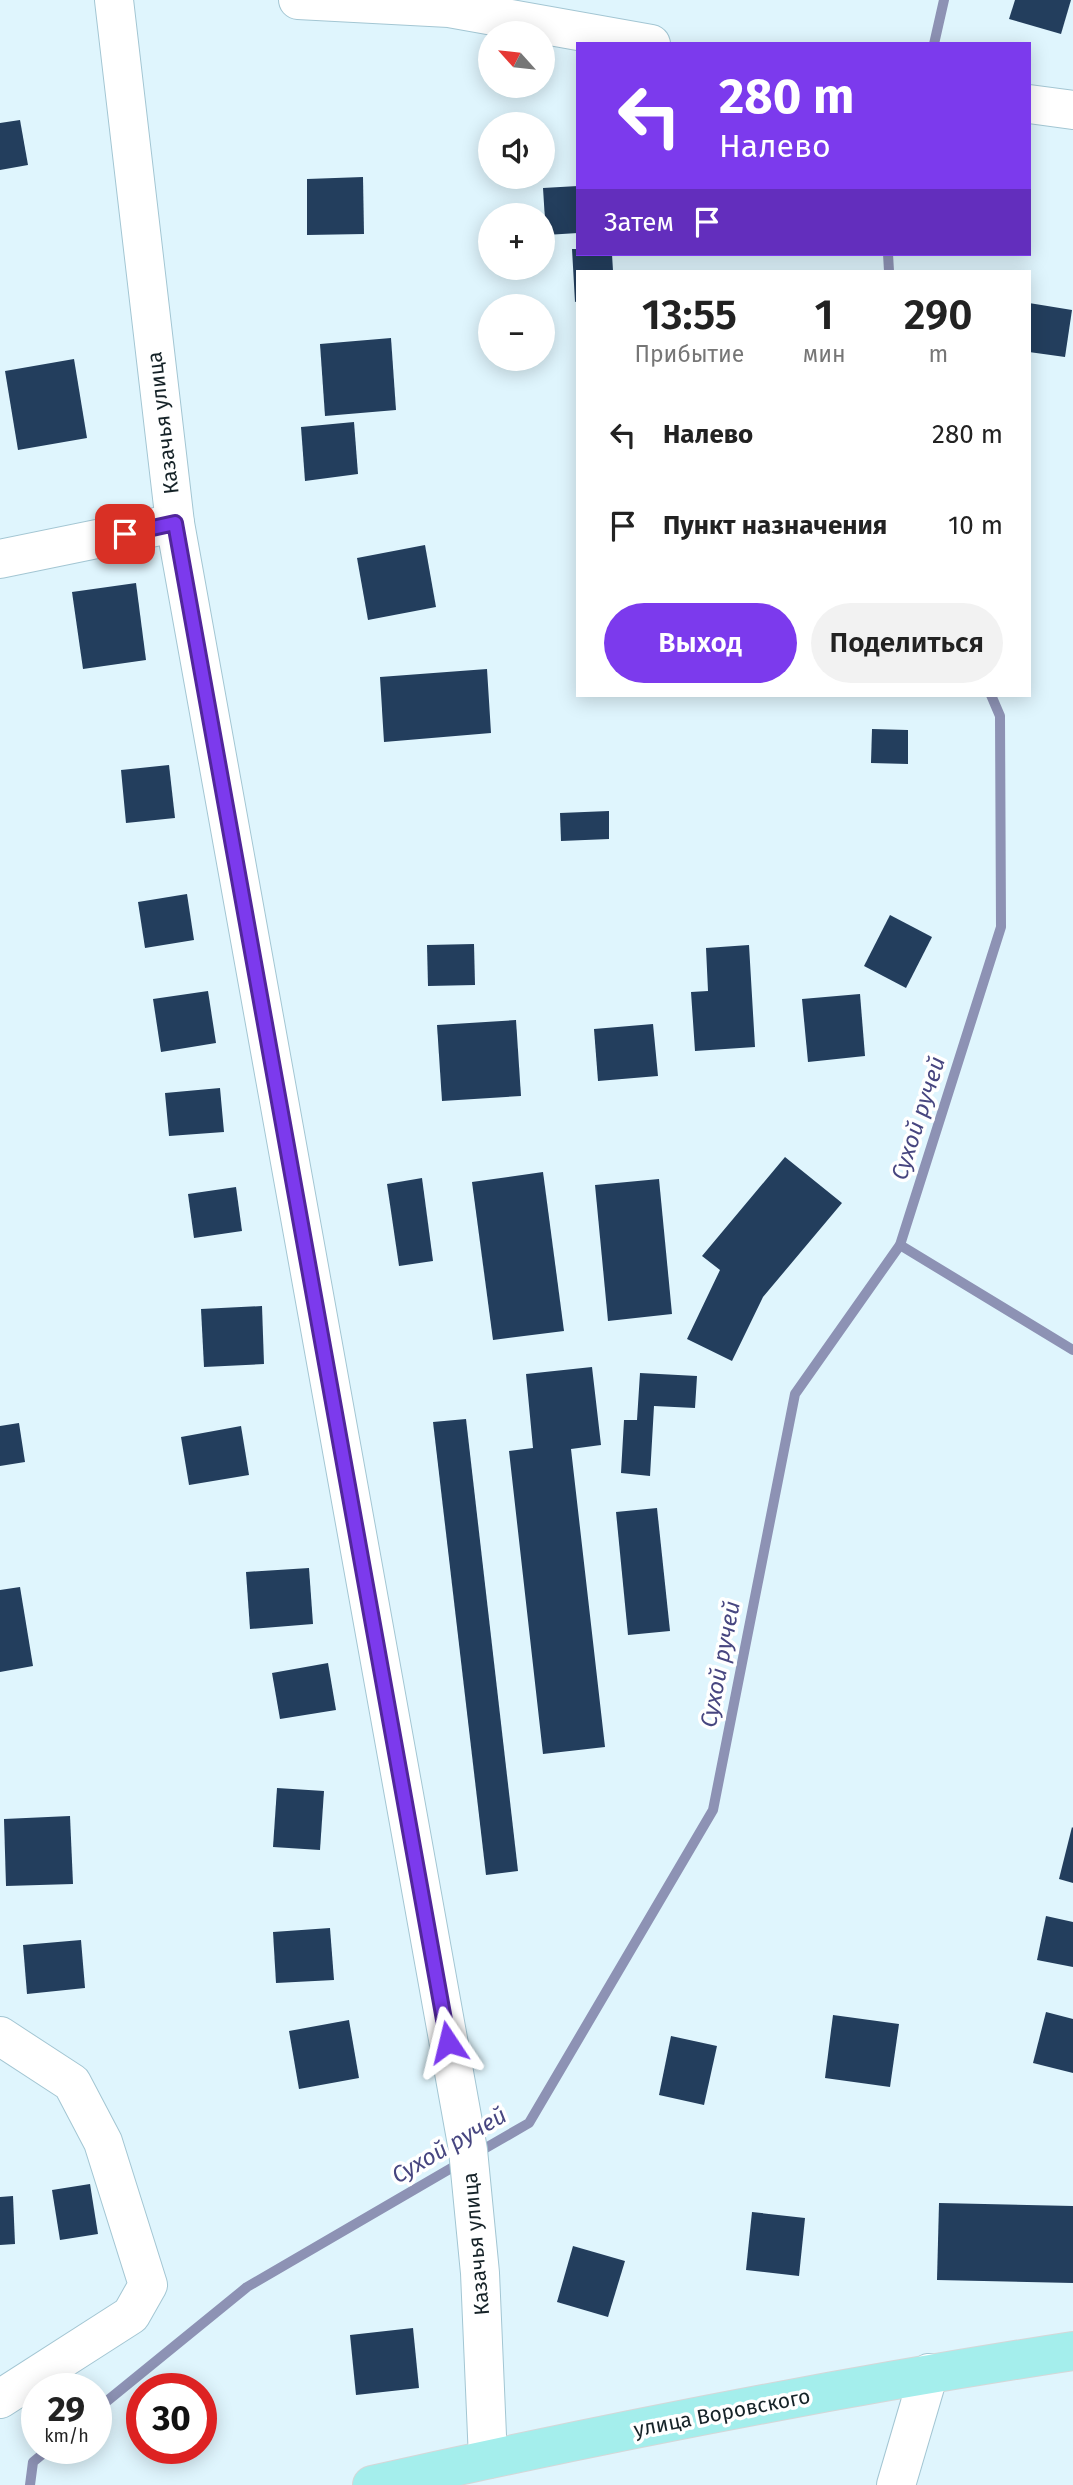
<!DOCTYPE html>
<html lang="ru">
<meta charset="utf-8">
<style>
body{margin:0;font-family:"Fira Sans",sans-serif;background:#f2f2f2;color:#222;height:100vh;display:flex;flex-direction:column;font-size:26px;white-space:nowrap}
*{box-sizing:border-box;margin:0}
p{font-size:23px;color:#767676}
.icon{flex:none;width:38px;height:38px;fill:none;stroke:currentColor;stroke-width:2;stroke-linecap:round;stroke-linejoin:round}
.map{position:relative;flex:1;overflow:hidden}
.details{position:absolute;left:576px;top:270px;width:455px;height:427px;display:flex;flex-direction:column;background:#fff;border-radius:0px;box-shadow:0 4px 18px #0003}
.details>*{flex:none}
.hud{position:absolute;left:576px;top:42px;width:455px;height:214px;border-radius:0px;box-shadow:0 4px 18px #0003;background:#7c3aed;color:#fff;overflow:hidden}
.needle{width:46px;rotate:297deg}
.fabs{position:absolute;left:478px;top:21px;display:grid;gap:14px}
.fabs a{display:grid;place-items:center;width:77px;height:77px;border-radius:50%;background:#fff;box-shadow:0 4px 18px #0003;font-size:35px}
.speed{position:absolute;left:21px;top:2373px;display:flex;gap:14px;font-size:35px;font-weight:700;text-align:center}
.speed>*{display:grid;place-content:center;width:91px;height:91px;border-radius:50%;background:#fff;box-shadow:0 4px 18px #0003;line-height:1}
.speed small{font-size:18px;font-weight:400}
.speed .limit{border:10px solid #d22;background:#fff;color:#111}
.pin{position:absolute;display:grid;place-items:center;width:60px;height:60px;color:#fff;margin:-30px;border-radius:14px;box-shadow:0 4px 10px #0006}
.me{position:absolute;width:77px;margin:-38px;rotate:350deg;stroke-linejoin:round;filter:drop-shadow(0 0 5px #0008)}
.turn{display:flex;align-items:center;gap:24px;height:147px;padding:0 28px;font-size:32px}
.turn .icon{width:91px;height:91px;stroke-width:2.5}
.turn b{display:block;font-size:49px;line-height:60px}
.then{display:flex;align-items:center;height:66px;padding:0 28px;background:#0003;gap:14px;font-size:26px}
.eta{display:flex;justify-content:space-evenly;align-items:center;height:119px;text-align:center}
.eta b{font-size:42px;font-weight:600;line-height:49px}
.cta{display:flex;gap:14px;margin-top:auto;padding:14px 28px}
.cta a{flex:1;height:80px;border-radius:42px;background:#7c3aed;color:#fff;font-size:28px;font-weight:600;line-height:80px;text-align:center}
.cta a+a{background:#f2f2f2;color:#222}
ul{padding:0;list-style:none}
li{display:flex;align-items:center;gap:21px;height:91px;padding:0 28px}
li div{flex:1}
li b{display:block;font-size:26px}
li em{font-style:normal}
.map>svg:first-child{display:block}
</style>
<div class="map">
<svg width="1073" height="2485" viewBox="0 0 1073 2485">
<rect width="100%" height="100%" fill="#dff5fd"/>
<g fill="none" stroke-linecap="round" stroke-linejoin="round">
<!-- stream -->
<g stroke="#8d92b4" stroke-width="10">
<path d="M934 44 944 0"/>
<path d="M888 254 889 271"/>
<path d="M900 1245 1073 1350"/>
<path d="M477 2153 529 2123 713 1810 795 1394 900 1245 1001 927 1000 716 991 695"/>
<path d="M96 2410 247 2287 460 2163"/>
<path d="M30 2485 33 2462 50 2448"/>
</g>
</g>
<!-- building -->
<g fill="#233e5d">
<path d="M1015 0H1071L1061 34 1009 19Z"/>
<path d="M20 120 28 165 0 170V123Z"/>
<path d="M363 177 364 234 307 235V179Z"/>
<path d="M578 186V233L546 235 543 188Z"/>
<path d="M572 249H578V254H612L613 271H578V301L575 302Z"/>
<path d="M1029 303 1072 310 1065 357 1029 352Z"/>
<path d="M391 338 396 410 325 416 320 344Z"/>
<path d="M74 359 87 438 18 450 5 371Z"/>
<path d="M354 422 358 474 305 481 301 427Z"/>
<path d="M425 545 436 607 368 620 357 558Z"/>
<path d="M136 583 146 660 83 669 72 592Z"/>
<path d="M487 669 491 733 384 742 380 677Z"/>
<path d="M872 729 908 730V764L871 763Z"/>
<path d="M169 765 175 818 126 823 121 770Z"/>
<path d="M609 811V839L561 841 560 813Z"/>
<path d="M187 894 194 940 145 948 138 902Z"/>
<path d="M890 915 932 937 906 988 864 966Z"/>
<path d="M474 944 475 985 428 986 427 945Z"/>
<path d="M749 945 755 1047 695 1051 691 992 708 991 706 948Z"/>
<path d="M208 991 216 1043 161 1052 153 999Z"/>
<path d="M860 994 865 1056 808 1062 802 999Z"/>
<path d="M516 1020 521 1096 442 1101 437 1025Z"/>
<path d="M653 1024 658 1076 598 1081 594 1029Z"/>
<path d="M220 1088 224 1132 169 1136 165 1093Z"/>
<path d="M785 1157 842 1203 763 1297 732 1361 687 1339 720 1270 702 1256Z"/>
<path d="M543 1172 564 1331 493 1340 472 1182Z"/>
<path d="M422 1178 433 1261 399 1266 387 1184Z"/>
<path d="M659 1179 672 1314 608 1321 595 1185Z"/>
<path d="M236 1187 242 1231 194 1238 188 1194Z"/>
<path d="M262 1306 264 1364 204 1367 201 1309Z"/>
<path d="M592 1367 601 1445 571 1449 605 1747 543 1754 509 1451 533 1448 526 1374Z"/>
<path d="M640 1373 697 1376 695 1408 654 1406 650 1476 621 1473 624 1420H637Z"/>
<path d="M466 1419 518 1871 486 1875 433 1422Z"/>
<path d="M19 1423 25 1462 0 1466V1426Z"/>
<path d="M241 1426 249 1475 189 1485 181 1437Z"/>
<path d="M657 1508 670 1631 628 1635 616 1512Z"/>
<path d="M309 1568 313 1624 250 1629 246 1572Z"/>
<path d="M20 1587 33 1666 0 1672V1590Z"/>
<path d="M328 1663 336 1710 280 1719 272 1673Z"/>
<path d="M277 1788 324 1791 320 1850 273 1847Z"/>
<path d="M70 1816 73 1884 6 1886 4 1819Z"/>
<path d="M1072 1827 1073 1828V1883L1059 1879Z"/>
<path d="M1046 1916 1073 1922V1967L1037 1960Z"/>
<path d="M330 1928 334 1980 276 1983 273 1932Z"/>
<path d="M81 1940 85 1988 27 1994 23 1945Z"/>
<path d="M1046 2012 1073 2019V2073L1033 2063Z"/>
<path d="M833 2015 899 2024 890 2087 825 2078Z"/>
<path d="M349 2020 359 2078 299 2089 289 2031Z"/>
<path d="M671 2036 717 2046 704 2105 659 2095Z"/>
<path d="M90 2184 98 2234 60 2240 52 2190Z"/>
<path d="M13 2196 15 2244 0 2245V2197Z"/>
<path d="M939 2203 1073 2206V2283L937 2280Z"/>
<path d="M752 2212 805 2218 799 2276 746 2270Z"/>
<path d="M573 2246 625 2261 608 2317 557 2302Z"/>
<path d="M413 2328 419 2388 356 2395 350 2335Z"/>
</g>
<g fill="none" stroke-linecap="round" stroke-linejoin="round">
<defs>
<g id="minor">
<path d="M114 0 175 523 468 2150 480 2273 488 2459"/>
<path d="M298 0 449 8 651 44"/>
<path d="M1029 104 1073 110"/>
<path d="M0 559 175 523"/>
<path d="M0 2036 72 2083 103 2142 148 2285 131 2315 0 2399"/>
<path d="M896 2485 929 2373"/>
</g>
<path id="major" d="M372 2485C604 2433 838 2387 1073 2351"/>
</defs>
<!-- minor casing -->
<use href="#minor" stroke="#a3c6d3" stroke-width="40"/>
<!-- major casing -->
<use href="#major" stroke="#d5d7d8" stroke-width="40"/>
<!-- minor -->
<use href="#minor" stroke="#fff" stroke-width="38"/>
<!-- major -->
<use href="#major" stroke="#a4eeec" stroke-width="38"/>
</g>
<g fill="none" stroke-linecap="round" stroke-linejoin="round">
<defs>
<path id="route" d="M125 534 175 523 448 2042"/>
</defs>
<!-- route casing -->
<use href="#route" stroke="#51269a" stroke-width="18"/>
<!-- route -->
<use href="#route" stroke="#7c3aed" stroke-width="12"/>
</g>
<g text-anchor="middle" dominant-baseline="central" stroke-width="7" stroke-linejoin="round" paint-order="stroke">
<!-- street labels -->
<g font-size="21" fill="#162328" stroke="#fff">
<text transform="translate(163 423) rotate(-97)">Казачья улица</text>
<text transform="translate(476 2244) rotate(-95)">Казачья улица</text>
<text transform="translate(722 2413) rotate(-11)">улица Воровского</text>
</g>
<!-- water labels -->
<g font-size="23" font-style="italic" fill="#474680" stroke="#fff">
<text transform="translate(918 1118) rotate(-72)">Сухой ручей</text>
<text transform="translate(720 1664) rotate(-79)">Сухой ручей</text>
<text transform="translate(449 2145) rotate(-30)">Сухой ручей</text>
</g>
</g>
</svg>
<div class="fabs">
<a><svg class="needle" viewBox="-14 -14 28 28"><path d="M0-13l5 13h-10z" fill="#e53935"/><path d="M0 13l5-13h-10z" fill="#767676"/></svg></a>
<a><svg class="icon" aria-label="sound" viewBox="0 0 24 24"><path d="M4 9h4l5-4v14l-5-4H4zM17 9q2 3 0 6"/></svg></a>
<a>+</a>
<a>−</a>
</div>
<div class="speed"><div>29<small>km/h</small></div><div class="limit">30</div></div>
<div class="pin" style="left:125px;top:534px;background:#d93025"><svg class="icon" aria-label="arrive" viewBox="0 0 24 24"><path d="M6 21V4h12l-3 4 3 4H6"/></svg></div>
<svg class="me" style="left:448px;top:2042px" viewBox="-20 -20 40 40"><path d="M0-17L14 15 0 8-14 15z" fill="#7c3aed" stroke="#fff" stroke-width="4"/></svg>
<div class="hud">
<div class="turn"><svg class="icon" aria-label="left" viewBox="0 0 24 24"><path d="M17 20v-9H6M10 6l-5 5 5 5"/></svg><div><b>280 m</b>Налево</div></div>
<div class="then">Затем<svg class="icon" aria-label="arrive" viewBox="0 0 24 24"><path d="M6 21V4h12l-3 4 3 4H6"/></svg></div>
</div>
<section class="details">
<div class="eta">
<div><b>13:55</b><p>Прибытие</p></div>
<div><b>1</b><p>мин</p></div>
<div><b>290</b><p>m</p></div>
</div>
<ul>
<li><svg class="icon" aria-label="left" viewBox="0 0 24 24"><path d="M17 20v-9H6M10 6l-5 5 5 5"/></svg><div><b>Налево</b></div><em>280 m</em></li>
<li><svg class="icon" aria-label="arrive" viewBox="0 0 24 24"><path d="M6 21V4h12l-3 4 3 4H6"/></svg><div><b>Пункт назначения</b></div><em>10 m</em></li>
</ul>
<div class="cta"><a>Выход</a><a>Поделиться</a></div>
</section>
</div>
